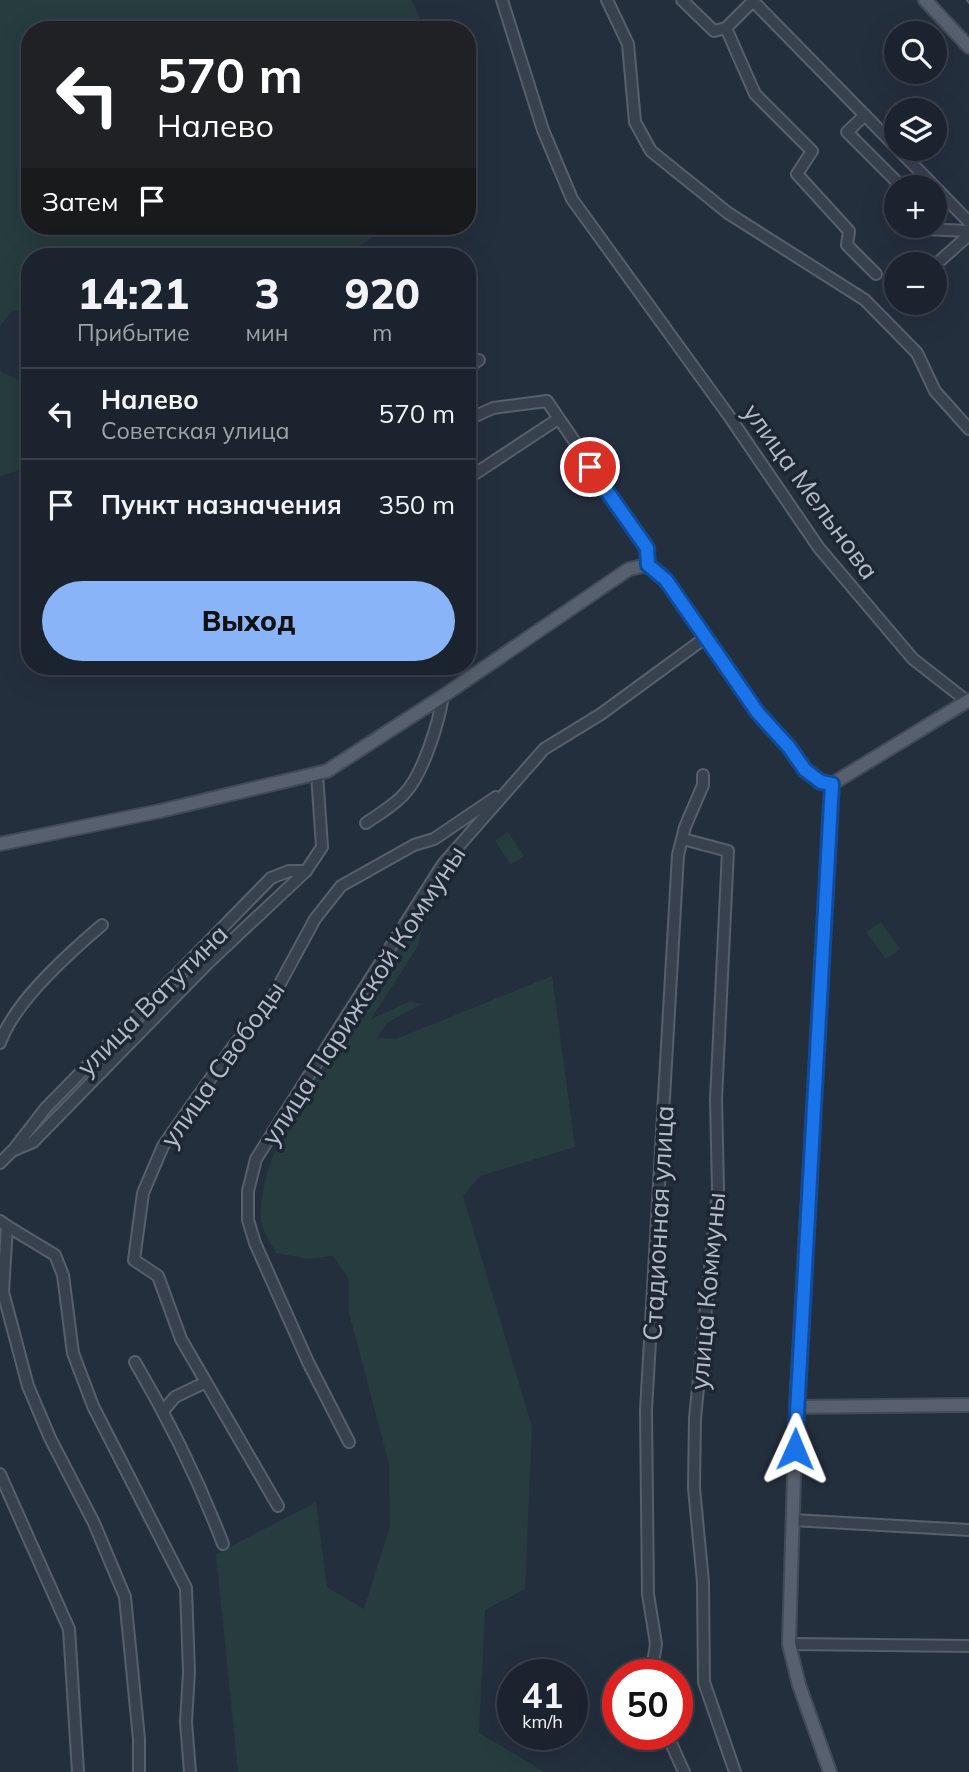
<!DOCTYPE html>
<html lang="ru">
<meta charset="utf-8">
<style>
body{margin:0;font-family:Mulish,sans-serif;background:#242b36;color:#f1f3f6;height:100vh;display:flex;flex-direction:column;font-size:26px;white-space:nowrap}
*{box-sizing:border-box;margin:0}
p{font-size:23px;color:#a0a4aa}
.icon{flex:none;width:38px;height:38px;fill:none;stroke:currentColor;stroke-width:2;stroke-linecap:round;stroke-linejoin:round}
.map{position:relative;flex:1;overflow:hidden}
.side{position:absolute;left:21px;top:248px;width:455px;height:427px;display:flex;flex-direction:column;background:#1b232e;border-radius:28px;box-shadow:0 7px 28px #0002,0 0 0 2px #39404a}
.side>*{flex:none}
.banner{position:absolute;left:21px;top:21px;width:455px;height:214px;border-radius:28px;box-shadow:0 7px 28px #0002,0 0 0 2px #39404a;background:#202124;color:#fff;overflow:hidden}
.buttons{position:absolute;left:884px;top:21px;display:grid;gap:14px}
.buttons a{display:grid;place-items:center;width:63px;height:63px;border-radius:50%;background:#1b232e;box-shadow:0 7px 28px #0002,0 0 0 2px #39404a;font-size:35px}
.speed{position:absolute;left:497px;top:1659px;display:flex;gap:14px;font-size:35px;font-weight:700;text-align:center}
.speed>*{display:grid;place-content:center;width:91px;height:91px;border-radius:50%;background:#1b232e;box-shadow:0 7px 28px #0002,0 0 0 2px #39404a;line-height:1}
.speed small{font-size:18px;font-weight:400}
.speed .limit{border:10px solid #d22;background:#fff;color:#111}
.pin{position:absolute;display:grid;place-items:center;width:60px;height:60px;color:#fff;margin:-30px;border:4px solid #fff;border-radius:50%;box-shadow:0 2px 7px #0007}
.me{position:absolute;width:77px;margin:-38px;rotate:1deg;stroke-linejoin:round;filter:drop-shadow(0 0 5px #0008)}
.turn{display:flex;align-items:center;gap:24px;height:147px;padding:0 21px;font-size:32px}
.turn .icon{width:91px;height:91px;stroke-width:2.5}
.turn b{display:block;font-size:49px;line-height:60px}
.then{display:flex;align-items:center;height:66px;padding:0 21px;background:#0003;gap:14px;font-size:26px}
.eta{display:flex;justify-content:space-evenly;align-items:center;height:119px;text-align:center}
.eta b{font-size:42px;font-weight:800;line-height:49px}
.cta{display:flex;gap:14px;margin-top:auto;padding:14px 21px}
.cta a{flex:1;height:80px;border-radius:42px;background:#8ab4f8;color:#111;font-size:28px;font-weight:800;line-height:80px;text-align:center}
ul{padding:0;list-style:none}
li{display:flex;align-items:center;gap:21px;height:91px;padding:0 21px;border-top:2px solid #39404a}
li div{flex:1}
li b{display:block;font-size:26px}
li em{font-style:normal}
.map>svg:first-child{display:block}
</style>
<div class="map">
<svg width="969" height="1772" viewBox="0 0 969 1772">
<rect width="100%" height="100%" fill="#242f3e"/>
<!-- green -->
<g fill="#263c3f">
<path d="M0 0H412L425 30H30V226H452L385 228 345 257H30V309L13 311 0 326Z"/>
<path d="M0 366 1 372 30 385V468L0 476Z"/>
<path d="M508 832 524 856 511 865 495 841Z"/>
<path d="M440 890 441 897 423 924 418 946 371 1019 411 1001 422 1004 387 1023 377 1038 396 1039 552 976 575 1147 480 1176 463 1196 532 1427 525 1589 485 1610 479 1733 545 1772H238L216 1554 316 1502 327 1587 364 1609 390 1526 389 1464 349 1313V1279L333 1256 309 1259 276 1253C271 1243 261 1230 261 1219 260 1148 317 1071 355 1013 382 971 408 929 440 890Z"/>
<path d="M881 922 900 949 886 959 866 932Z"/>
</g>
<g fill="none" stroke-linecap="round" stroke-linejoin="round">
<defs>
<g id="minor">
<path d="M502 0 543 130 572 199 729 416 819 548 913 659 967 701"/>
<path d="M607 0 628 44 635 122 651 151 728 213 865 300 917 353 935 391 969 429"/>
<path d="M682 0 714 31 726 28 754 0"/>
<path d="M753 1 896 147"/>
<path d="M726 28 755 94 812 151 797 174 849 231 847 245 876 274"/>
<path d="M865 115 847 132 896 181 897 187"/>
<path d="M898 149 969 222"/>
<path d="M921 226 924 229 969 231"/>
<path d="M934 266 969 235"/>
<path d="M467 368 479 360"/>
<path d="M467 420 493 408 547 401 647 548 648 565"/>
<path d="M467 479 558 419"/>
<path d="M366 823C379 814 395 805 405 793 423 774 439 722 443 696"/>
<path d="M683 839 728 851 716 1099 718 1189 695 1418 694 1488 703 1582 704 1682 735 1772"/>
<path d="M0 1043C14 1002 69 953 102 925"/>
<path d="M14 1149 45 1109 271 878 289 871H306"/>
<path d="M0 1163 12 1151 33 1142 207 964 306 871 322 847 317 774"/>
<path d="M0 1221 7 1226 3 1292 28 1386 50 1438 94 1523 125 1597 139 1739V1772"/>
<path d="M7 1226 55 1255 63 1275 73 1353 93 1406 186 1588 189 1672 186 1722 190 1772"/>
<path d="M135 1362C169 1420 199 1481 223 1544"/>
<path d="M164 1410 175 1397 206 1382"/>
<path d="M349 1442 308 1362 255 1243 248 1220V1191L256 1159 443 864 544 749 601 714 705 638"/>
<path d="M0 1474 69 1629 78 1772"/>
<path d="M278 1506 181 1339 158 1276 134 1260 143 1193 163 1146 232 1048 270 1002 315 919 341 886 414 845 434 839 496 797"/>
<path d="M793 1520 969 1530"/>
<path d="M789 1644 969 1646"/>
<path d="M651 1675 656 1644 648 1594 646 1410 678 855 685 827 703 785V775"/>
<path d="M667 1734 684 1772"/>
</g>
<g id="major">
<path d="M925 0 969 47"/>
<path d="M832 784 969 700"/>
<path d="M0 844 160 811 327 771 443 696 629 569 648 565 666 580 758 713 789 747 805 770 821 782 832 784"/>
<path d="M796 1407 969 1405"/>
<path d="M830 1772 799 1685 789 1644 796 1407 832 784"/>
</g>
</defs>
<!-- minor casing -->
<use href="#minor" stroke="#565f6c" stroke-width="14"/>
<!-- major casing -->
<use href="#major" stroke="#414a57" stroke-width="16"/>
<!-- minor -->
<use href="#minor" stroke="#38414e" stroke-width="10"/>
<!-- major -->
<use href="#major" stroke="#56606e" stroke-width="12"/>
<!-- tram -->
<path stroke="#5a6575" stroke-width="2" d="M967 0 969 3"/>
</g>
<g fill="none" stroke-linecap="round" stroke-linejoin="round">
<defs>
<path id="route" d="M590 467 647 548 648 565 666 580 758 713 789 747 805 770 821 782 832 784 795 1449"/>
</defs>
<!-- route casing -->
<use href="#route" stroke="#114b97" stroke-width="18"/>
<!-- route -->
<use href="#route" stroke="#1a73e8" stroke-width="12"/>
</g>
<g text-anchor="middle" dominant-baseline="central" stroke-width="7" stroke-linejoin="round" paint-order="stroke">
<!-- street labels -->
<g font-size="26" fill="#b4bcc9" stroke="#1d2633">
<text transform="translate(811 491) rotate(54)">улица Мельнова</text>
<text transform="translate(363 995) rotate(-57)">улица Парижской Коммуны</text>
<text transform="translate(152 1000) rotate(-45)">улица Ватутина</text>
<text transform="translate(222 1064) rotate(-55)">улица Свободы</text>
<text transform="translate(658 1223) rotate(-87)">Стадионная улица</text>
<text transform="translate(707 1291) rotate(-85)">улица Коммуны</text>
</g>
</g>
</svg>
<div class="buttons">
<a><svg class="icon" aria-label="search" viewBox="0 0 24 24"><circle cx="10" cy="10" r="6"/><path d="M15 15l6 6"/></svg></a>
<a><svg class="icon" aria-label="layers" viewBox="0 0 24 24"><path d="M12 4l9 5-9 5-9-5zM3 14l9 5 9-5"/></svg></a>
<a>+</a>
<a>−</a>
</div>
<div class="speed"><div>41<small>km/h</small></div><div class="limit">50</div></div>
<div class="pin" style="left:590px;top:467px;background:#d93025"><svg class="icon" aria-label="arrive" viewBox="0 0 24 24"><path d="M6 21V4h12l-3 4 3 4H6"/></svg></div>
<svg class="me" style="left:795px;top:1449px" viewBox="-20 -20 40 40"><path d="M0-17L14 15 0 8-14 15z" fill="#1a73e8" stroke="#fff" stroke-width="4"/></svg>
<div class="banner">
<div class="turn"><svg class="icon" aria-label="left" viewBox="0 0 24 24"><path d="M17 20v-9H6M10 6l-5 5 5 5"/></svg><div><b>570 m</b>Налево</div></div>
<div class="then">Затем<svg class="icon" aria-label="arrive" viewBox="0 0 24 24"><path d="M6 21V4h12l-3 4 3 4H6"/></svg></div>
</div>
<section class="side">
<div class="eta">
<div><b>14:21</b><p>Прибытие</p></div>
<div><b>3</b><p>мин</p></div>
<div><b>920</b><p>m</p></div>
</div>
<ul>
<li><svg class="icon" aria-label="left" viewBox="0 0 24 24"><path d="M17 20v-9H6M10 6l-5 5 5 5"/></svg><div><b>Налево</b><p>Советская улица</p></div><em>570 m</em></li>
<li><svg class="icon" aria-label="arrive" viewBox="0 0 24 24"><path d="M6 21V4h12l-3 4 3 4H6"/></svg><div><b>Пункт назначения</b></div><em>350 m</em></li>
</ul>
<div class="cta"><a>Выход</a></div>
</section>
</div>
